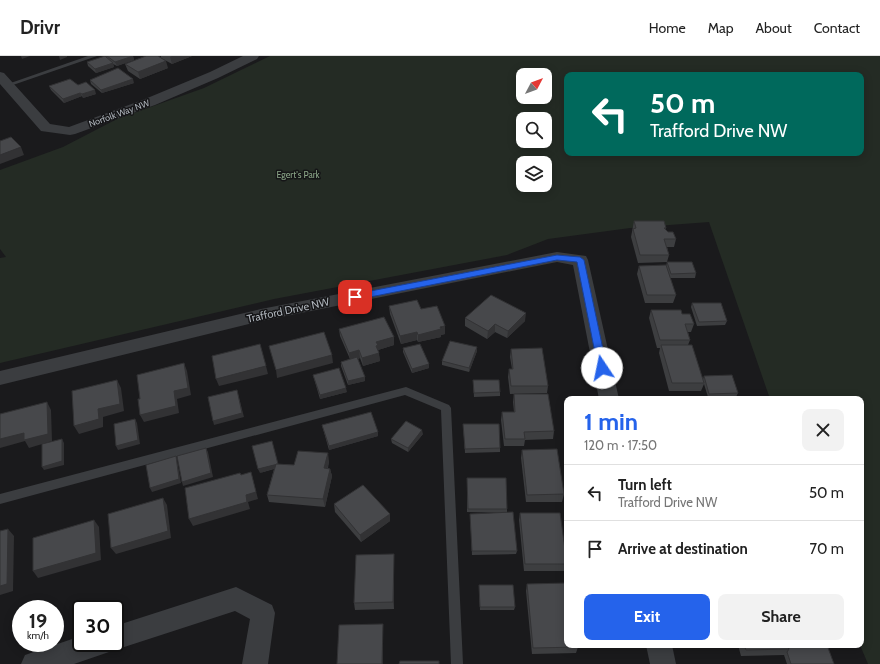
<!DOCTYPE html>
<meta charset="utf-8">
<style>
body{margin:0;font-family:Cabin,sans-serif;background:#f2f2f2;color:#222;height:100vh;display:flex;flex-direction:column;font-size:15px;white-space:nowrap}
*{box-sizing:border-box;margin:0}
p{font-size:13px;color:#767676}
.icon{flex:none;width:22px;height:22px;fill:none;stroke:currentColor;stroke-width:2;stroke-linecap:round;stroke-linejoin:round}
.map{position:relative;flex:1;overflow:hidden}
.panel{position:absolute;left:564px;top:340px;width:300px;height:252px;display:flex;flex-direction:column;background:#fff;border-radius:8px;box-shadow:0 2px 10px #0003}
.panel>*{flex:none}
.guide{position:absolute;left:564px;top:16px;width:300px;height:84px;border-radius:8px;box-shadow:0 2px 10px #0003;background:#00695c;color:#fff;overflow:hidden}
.needle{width:26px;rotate:49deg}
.buttons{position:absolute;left:516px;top:12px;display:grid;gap:8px}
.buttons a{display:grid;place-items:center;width:36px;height:36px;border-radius:8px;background:#fff;box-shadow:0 2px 10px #0003;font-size:20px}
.speed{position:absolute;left:12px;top:544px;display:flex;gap:8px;font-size:20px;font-weight:700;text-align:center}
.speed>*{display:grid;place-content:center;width:52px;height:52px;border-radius:50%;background:#fff;box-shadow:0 2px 10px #0003;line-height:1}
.speed small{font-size:10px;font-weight:400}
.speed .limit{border:2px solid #111;border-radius:6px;background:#fff;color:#111}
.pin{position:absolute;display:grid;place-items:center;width:34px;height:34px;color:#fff;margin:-17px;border-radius:8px;box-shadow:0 2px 6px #0006}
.me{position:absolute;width:44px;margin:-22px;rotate:349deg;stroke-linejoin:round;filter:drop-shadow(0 0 3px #0008)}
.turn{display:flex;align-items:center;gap:14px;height:84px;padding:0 20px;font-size:18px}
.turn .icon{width:52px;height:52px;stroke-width:2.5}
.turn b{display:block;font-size:28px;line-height:34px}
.round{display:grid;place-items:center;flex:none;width:42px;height:42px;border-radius:8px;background:#f2f2f2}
.overview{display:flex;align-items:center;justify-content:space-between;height:68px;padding:0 20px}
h1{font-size:24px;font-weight:700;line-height:30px;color:#2563eb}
.button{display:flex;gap:8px;margin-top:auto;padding:8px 20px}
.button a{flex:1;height:46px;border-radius:8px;background:#2563eb;color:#fff;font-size:16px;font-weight:700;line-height:46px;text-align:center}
.button a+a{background:#f2f2f2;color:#222}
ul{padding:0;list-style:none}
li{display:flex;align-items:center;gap:12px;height:56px;padding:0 20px;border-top:1px solid #e0e0e0}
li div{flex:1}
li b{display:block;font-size:15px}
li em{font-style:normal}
header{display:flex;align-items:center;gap:24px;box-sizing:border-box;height:56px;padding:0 20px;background:#fff;border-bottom:1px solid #e0e0e0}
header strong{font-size:19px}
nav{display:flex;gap:22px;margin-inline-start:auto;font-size:14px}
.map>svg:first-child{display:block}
</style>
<header>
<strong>Drivr</strong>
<nav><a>Home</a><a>Map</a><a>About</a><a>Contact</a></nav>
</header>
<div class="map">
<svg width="880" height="608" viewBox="0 0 880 608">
<rect width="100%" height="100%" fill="#1a1a1c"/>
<!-- green -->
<path fill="#242b24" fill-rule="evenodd" d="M270 0H880V608H868L860 589 861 343H770L709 166 630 172 548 183 507 199 274 243 0 307V202L6 201 0 193V114L63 91 117 63 204 32ZM523 19H545V41H523ZM567 19H861V97H567ZM523 63H545V85H523ZM523 107H545V129H523Z"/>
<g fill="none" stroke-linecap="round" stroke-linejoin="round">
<!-- lane -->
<g fill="#3b3d40" fill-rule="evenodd">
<path d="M88 0H97L10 30 5 29Z"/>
<path d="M406 331 449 349 451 352 463 608H451L441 354 405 339 0 448V438Z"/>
</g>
<!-- street -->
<g fill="#3b3d40" fill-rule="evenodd">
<path d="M243 0H259L257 3 218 22 155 49 75 78 70 79 41 75 0 28V16L4 17 50 68 69 71 145 43 210 16Z"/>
<path d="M557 196 586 200 588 204 619 343H599L573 209 557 206 261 265 0 329V315L261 253Z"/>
<path d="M236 531 272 549 275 557 268 608H242L250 563 235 555 115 594 110 592 109 596 74 608H21L25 599 81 580V587H115V570Z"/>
<path d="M646 589H672L676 608H650Z"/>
</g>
</g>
<!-- wall -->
<g fill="#3d3e40">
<path d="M106 0H133L134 4 117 10 113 8 114 11 96 17 88 10 87 6 107 2Z"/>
<path d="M161 0H192L172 8 161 2Z"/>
<path d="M125 8 168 12 140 23 128 15Z"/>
<path d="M90 24 134 27 102 37 91 28Z"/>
<path d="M78 29 96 38 83 42 82 40 64 47 51 34 49 30Z"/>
<path d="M634 165 666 172 665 174 676 183 674 191H667L669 199 667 206 638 207 631 181Z"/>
<path d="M667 206 696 217 695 222H670L676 239 673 247H645L637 218 639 210H666Z"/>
<path d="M692 247 727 265 725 269 697 270 691 251Z"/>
<path d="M389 250 421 253 445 278 441 279V281L418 286 417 284 401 288 390 258Z"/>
<path d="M651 254 682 258 694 268 691 276H688L690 284 688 289 703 323 704 320 738 337 736 341H731L732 343H705L706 341H708L704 328 701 335H669L659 297 660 292H657L649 262Z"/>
<path d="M465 262 525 265 507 282 495 276 487 283 465 270Z"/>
<path d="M339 273 394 289 378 294 380 305 363 310 360 302 358 303 365 321V325L348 329 341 310V306L350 303 340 280Z"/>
<path d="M403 292 429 312 412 317 403 296Z"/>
<path d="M511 293 548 330 547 337 510 338 508 321 509 313H512L510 301Z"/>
<path d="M477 295 469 316 442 309V305Z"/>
<path d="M313 319 347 336 320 343Z"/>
<path d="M473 324 500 336V340L474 341Z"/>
<path d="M514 338 554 375 553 383 525 384 524 390H504L501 364 502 356H514L513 346Z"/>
<path d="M463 368 500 392V396L465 397Z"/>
<path d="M322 369 378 380 329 394Z"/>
<path d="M423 378 408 396 392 387 391 383Z"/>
<path d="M522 394 564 438 562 446H526L521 402Z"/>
<path d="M329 405 328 412 330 413 332 420 325 451 269 446 267 439 274 413 260 417 278 408 294 409Z"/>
<path d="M467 425 507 453V457L467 456Z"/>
<path d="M334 448 390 458V465L361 486 335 456Z"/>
<path d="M520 457 567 508 565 515H524L519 464Z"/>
<path d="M470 458 517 495 516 498 472 499Z"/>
<path d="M394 498V553L355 554 354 547Z"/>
<path d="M527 528 578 591 576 597 532 598 526 535Z"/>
<path d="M479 529 515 551 514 554H480Z"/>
<path d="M738 589H788L834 608H787L784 599 741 600Z"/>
</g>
<!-- shaded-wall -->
<g fill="#323234">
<path d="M21 0H30L22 3Z"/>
<path d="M59 0H67V1L60 4Z"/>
<path d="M133 0 134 4 117 10 115 6Z"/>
<path d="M172 0H192L172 8 170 1Z"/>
<path d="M166 5 168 12 140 23 138 16Z"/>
<path d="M113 7 114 11 96 17 95 13Z"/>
<path d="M133 23 134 27 102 37 101 34Z"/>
<path d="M95 34 96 38 83 42 82 38Z"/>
<path d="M80 37 82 40 64 47 63 43Z"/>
<path d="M21 91 24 99 0 108V99Z"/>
<path d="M526 257 525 265 507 282 508 275Z"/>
<path d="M495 268V276L487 283 488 275Z"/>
<path d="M445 270V278L441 279V281L418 286V279Z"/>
<path d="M417 276V284L401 288 400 280Z"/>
<path d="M394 281V289L378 294 379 297 376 290V286Z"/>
<path d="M477 291V295L469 316V312Z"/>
<path d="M359 294 360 302 350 305 349 297Z"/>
<path d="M379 297 380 305 363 310 362 302Z"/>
<path d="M332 299 333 307 277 322 276 314Z"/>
<path d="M184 307 187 315 191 339 177 343 179 357 144 366 140 359 174 335Z"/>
<path d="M429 308V312L412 317V313Z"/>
<path d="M266 310 268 318 219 330 216 323Z"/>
<path d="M365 321V325L348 329V325Z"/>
<path d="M117 324 121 332 124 355 103 361V371L79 378 74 370 98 353Z"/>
<path d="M346 332 347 336 320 343V339Z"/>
<path d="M237 334 244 361 214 369 213 365Z"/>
<path d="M47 346 51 354 52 385 29 392 25 385 0 392V383Z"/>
<path d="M135 363 137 367 140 388 118 394 116 390Z"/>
<path d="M422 374 423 378 408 396V392Z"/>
<path d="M378 376V380L329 394V390Z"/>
<path d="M62 383 64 387V409L44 414 42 411Z"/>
<path d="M206 392 208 396 213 421 183 430 182 426Z"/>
<path d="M328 397 329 405 326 419 324 412Z"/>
<path d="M176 400 177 404 181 427 152 436 150 432Z"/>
<path d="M278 408 279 411 260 417 258 413Z"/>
<path d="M330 413 332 420 325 451 323 443Z"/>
<path d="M251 416 258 443 248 446 250 453 193 470 189 463 246 439Z"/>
<path d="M163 442 167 449 171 482 116 498 111 492Z"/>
<path d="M390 458V465L361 486 360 479Z"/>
<path d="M94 464 99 471 101 504 38 522 33 515Z"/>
<path d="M8 473 14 480 13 535 0 539V530Z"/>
<path d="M394 498V553L393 546Z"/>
<path d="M383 568V608H382Z"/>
</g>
<!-- building -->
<g fill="#47484b" stroke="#323234">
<path d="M105 0 113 7 95 13 87 6Z"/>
<path d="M107 0H133L115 6Z"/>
<path d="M146 0H158L166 5 138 16 125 8Z"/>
<path d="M118 12 133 23 101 34 90 24Z"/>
<path d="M70 23 78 29 86 26 95 34 82 38 80 37 63 43 49 30Z"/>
<path d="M11 81 21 91 0 99V85Z"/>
<path d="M634 165H664L666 172H664L668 176H673L676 183H664L669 199H640L633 173 636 172Z"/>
<path d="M667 206H692L696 217 671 218Z"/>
<path d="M666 209 676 239H647L639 210Z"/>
<path d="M491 239 526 257 508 275 495 268 488 275 465 262Z"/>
<path d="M417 244 421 253 437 250 445 270 440 271 441 273 418 279 417 276 400 280 389 250Z"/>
<path d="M692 247H721L727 265 699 266Z"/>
<path d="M651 254H681L682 258H690L694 268H685L690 284H660Z"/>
<path d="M384 261 394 281 376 286 378 289 376 290 379 297 362 302 359 294 349 297 339 273Z"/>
<path d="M324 276 332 299 276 314 269 290Z"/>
<path d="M450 285 477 291 469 312 442 305Z"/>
<path d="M260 288 266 310 216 323 212 300Z"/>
<path d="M420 288 429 308 412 313 403 292Z"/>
<path d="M661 289H692L704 327H672Z"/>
<path d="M542 292 548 330H511L509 313H513L511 293Z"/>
<path d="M357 301 365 321 348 325 341 306Z"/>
<path d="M184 307 188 332 174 335 176 350 140 359 138 343H140L137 319Z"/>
<path d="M339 312 346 332 320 339 313 319Z"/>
<path d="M732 319 738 337 709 338 704 320Z"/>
<path d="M117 324 120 348 98 353 99 363 74 370 72 335Z"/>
<path d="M473 324H499L500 336 474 337Z"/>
<path d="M237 334 242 357 213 365 208 341Z"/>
<path d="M514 338H548L554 375 524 376 525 383H505L502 356H515Z"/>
<path d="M706 341H731L732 343H706Z"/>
<path d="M47 346 48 378 24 384V377L0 383V358Z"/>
<path d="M371 356 378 376 329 390 322 369Z"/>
<path d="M135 363 138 384 116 390 114 368Z"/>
<path d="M406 365 422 374 408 392 391 383Z"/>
<path d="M463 368H499L500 392 465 393Z"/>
<path d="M62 383V405L42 411V388Z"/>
<path d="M272 385 278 408 258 413 252 390Z"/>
<path d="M206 392 211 417 182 426 177 400Z"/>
<path d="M557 393 564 438 527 439 522 394Z"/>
<path d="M298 395 328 397 324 412 330 413 323 443 267 439 276 408 294 409Z"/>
<path d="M176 400 179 423 150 432 146 409Z"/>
<path d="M251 416 256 436 246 439 247 446 189 463 185 432 240 417 241 419Z"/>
<path d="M467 422H506L507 453H468Z"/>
<path d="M363 429 390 458 360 479 334 448Z"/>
<path d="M163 442 168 475 111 492 108 458Z"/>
<path d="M513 456 517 495H472L470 458Z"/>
<path d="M520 457H560L567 508H525Z"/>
<path d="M94 464 96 497 33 515V482Z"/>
<path d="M8 473 7 528 0 530V475Z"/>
<path d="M394 498 393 546 354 547 356 499Z"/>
<path d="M567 527V589H578V591L533 592 527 528Z"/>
<path d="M479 529H513L515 551H480Z"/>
<path d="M383 568 382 608H337L339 569Z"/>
<path d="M744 589H788L789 593 746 594Z"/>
<path d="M788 589H827L834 608H791L787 596 789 593Z"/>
<path d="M400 605H439V608H399Z"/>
</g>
<!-- route -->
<path fill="#2563eb" stroke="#184099" d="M557 199 580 201 584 204 607 312 605 314H599L598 312 577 206 557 204 355 244 350 241 355 238Z"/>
<g text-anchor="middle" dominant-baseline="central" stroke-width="3" stroke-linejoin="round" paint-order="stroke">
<!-- far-street labels -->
<g font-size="9" fill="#adb3ba" stroke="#151517">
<text transform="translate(119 57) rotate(-20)">Norfolk Way NW</text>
</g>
<!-- far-park labels -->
<g font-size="9" fill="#89a386" stroke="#151517">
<text x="298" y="118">Egert's Park</text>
</g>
<!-- street labels -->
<g font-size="11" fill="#adb3ba" stroke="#151517">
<text transform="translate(288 254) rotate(-12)">Trafford Drive NW</text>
</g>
</g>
</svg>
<div class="buttons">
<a><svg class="needle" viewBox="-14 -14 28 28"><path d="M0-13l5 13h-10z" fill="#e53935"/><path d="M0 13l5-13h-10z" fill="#767676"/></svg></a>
<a><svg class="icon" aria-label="search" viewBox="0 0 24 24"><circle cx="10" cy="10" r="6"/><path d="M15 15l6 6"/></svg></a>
<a><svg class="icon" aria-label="layers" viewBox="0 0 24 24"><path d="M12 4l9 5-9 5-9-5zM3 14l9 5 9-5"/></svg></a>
</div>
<div class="speed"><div>19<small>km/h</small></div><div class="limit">30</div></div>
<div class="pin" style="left:355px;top:241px;background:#d93025"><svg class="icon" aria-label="arrive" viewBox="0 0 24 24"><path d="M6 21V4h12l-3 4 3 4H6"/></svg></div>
<svg class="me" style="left:602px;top:312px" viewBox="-20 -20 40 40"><circle r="19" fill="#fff"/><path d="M0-13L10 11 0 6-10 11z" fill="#2563eb"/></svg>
<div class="guide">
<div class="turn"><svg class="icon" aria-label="left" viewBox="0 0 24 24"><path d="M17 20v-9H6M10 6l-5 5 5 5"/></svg><div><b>50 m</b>Trafford Drive NW</div></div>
</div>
<section class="panel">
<div class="overview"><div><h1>1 min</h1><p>120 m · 17:50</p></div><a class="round"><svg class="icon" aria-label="close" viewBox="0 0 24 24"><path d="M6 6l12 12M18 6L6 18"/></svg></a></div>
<ul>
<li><svg class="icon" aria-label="left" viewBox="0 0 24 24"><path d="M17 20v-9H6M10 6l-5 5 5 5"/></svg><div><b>Turn left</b><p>Trafford Drive NW</p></div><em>50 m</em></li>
<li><svg class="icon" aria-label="arrive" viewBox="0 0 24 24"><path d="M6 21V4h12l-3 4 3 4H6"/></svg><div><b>Arrive at destination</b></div><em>70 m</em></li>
</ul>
<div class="button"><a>Exit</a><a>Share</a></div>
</section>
</div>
